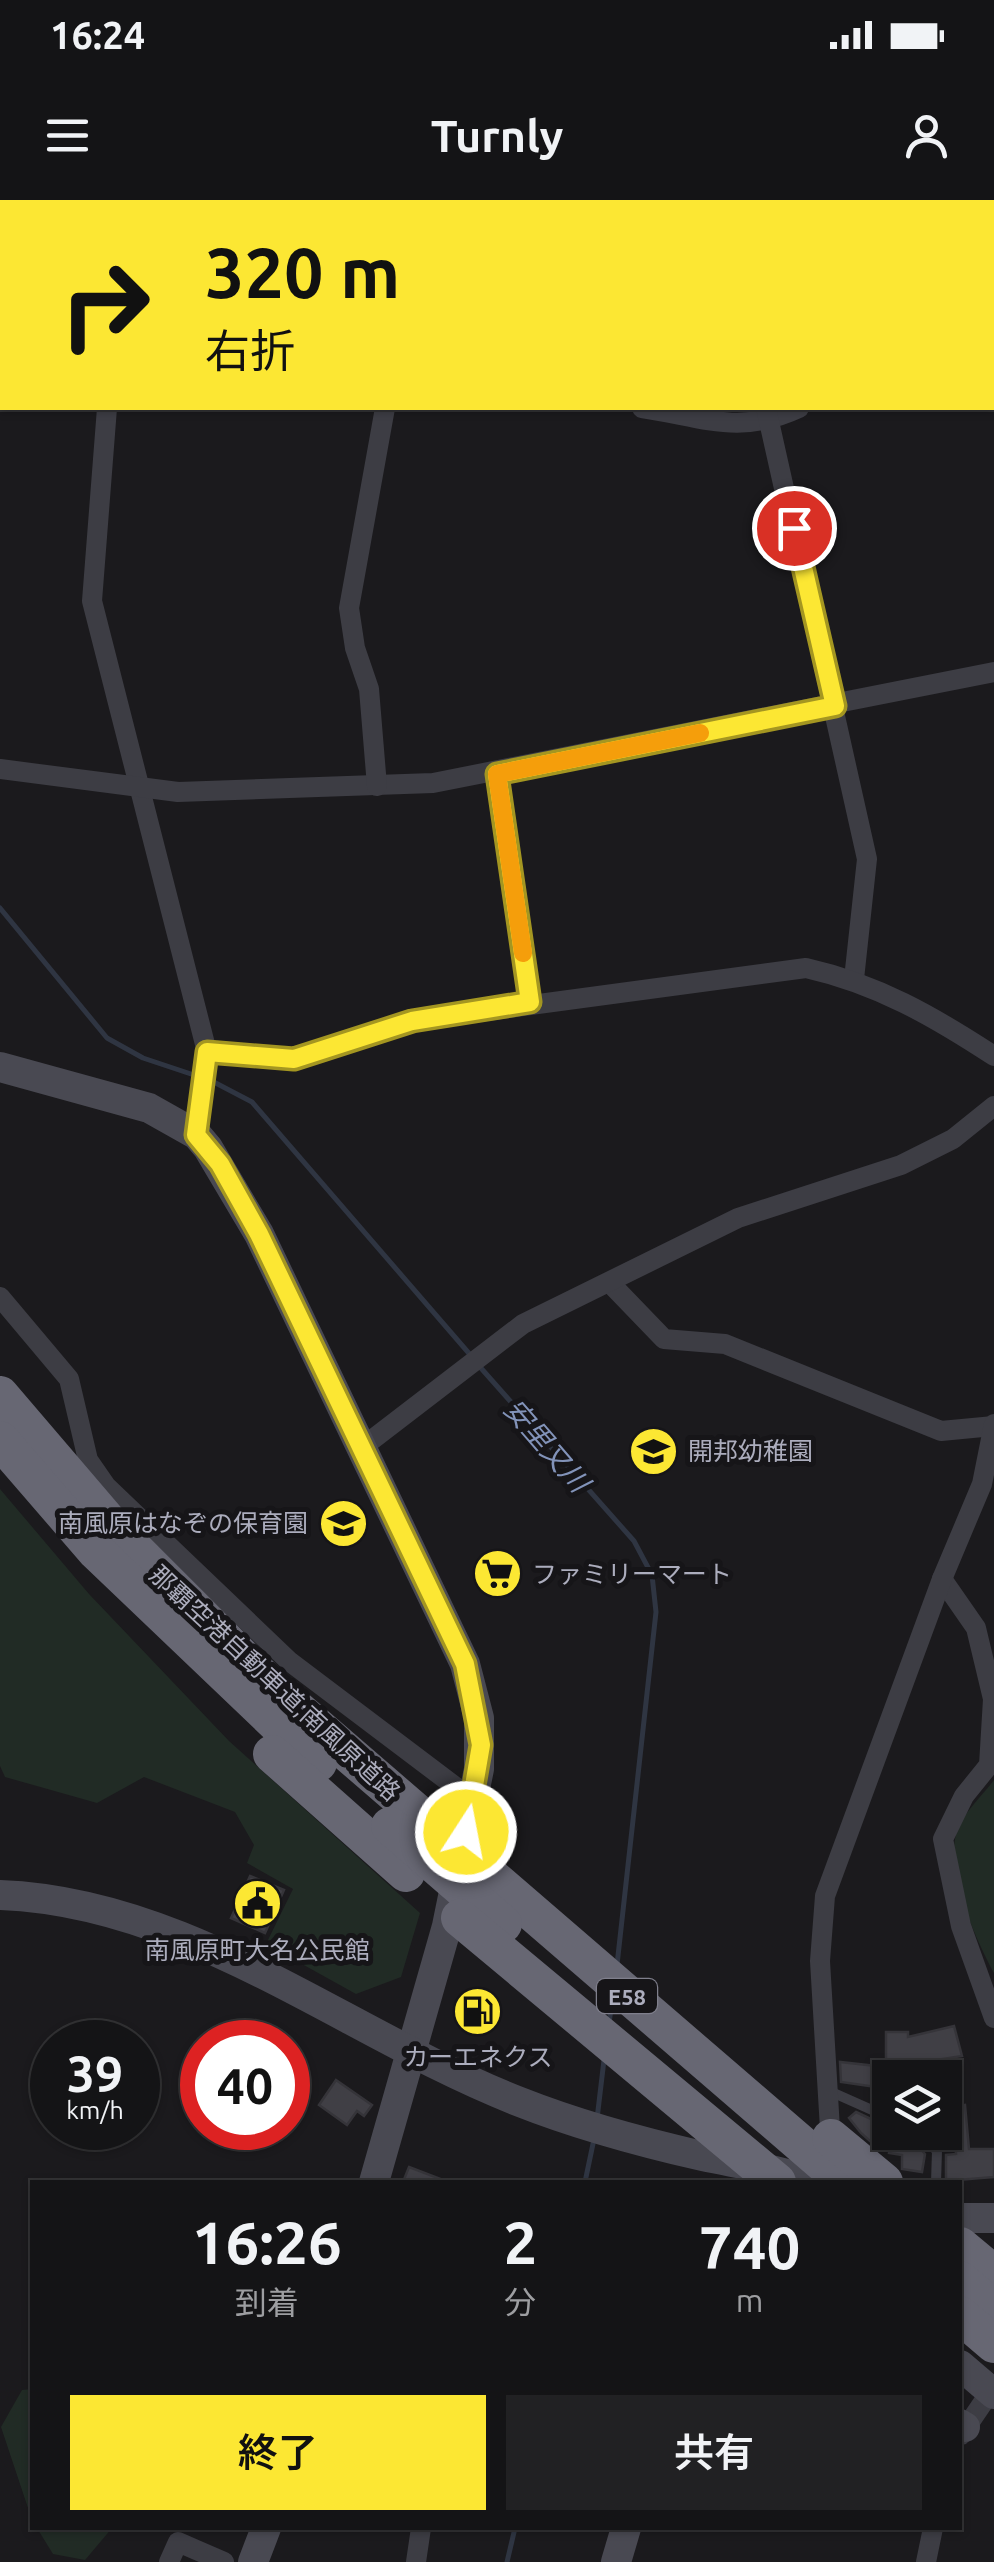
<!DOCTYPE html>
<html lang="ja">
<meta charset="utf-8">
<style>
body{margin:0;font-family:Ubuntu,"Noto Sans JP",sans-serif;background:#212123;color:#f1f3f6;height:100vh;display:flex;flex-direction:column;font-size:38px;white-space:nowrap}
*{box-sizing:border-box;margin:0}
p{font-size:32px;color:#9d9ea1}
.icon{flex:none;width:55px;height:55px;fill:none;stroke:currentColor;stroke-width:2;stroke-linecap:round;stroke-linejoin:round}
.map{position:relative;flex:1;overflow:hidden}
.side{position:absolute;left:30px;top:1980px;width:932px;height:350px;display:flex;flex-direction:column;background:#141416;border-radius:0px;box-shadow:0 2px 8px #0004,0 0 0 2px #333335}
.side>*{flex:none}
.top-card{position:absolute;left:0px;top:0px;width:995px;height:210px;box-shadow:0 2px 8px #0004,0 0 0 2px #333335;background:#fce733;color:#111;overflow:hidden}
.tools{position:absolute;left:872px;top:1860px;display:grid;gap:20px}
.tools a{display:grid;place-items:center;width:90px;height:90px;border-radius:0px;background:#141416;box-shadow:0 2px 8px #0004,0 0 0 2px #333335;font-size:50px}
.speed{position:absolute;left:30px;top:1820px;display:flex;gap:20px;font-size:50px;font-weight:700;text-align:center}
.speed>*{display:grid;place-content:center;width:130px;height:130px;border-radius:50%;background:#141416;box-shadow:0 2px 8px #0004,0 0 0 2px #333335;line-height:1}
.speed small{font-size:25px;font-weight:400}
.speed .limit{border:15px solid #d22;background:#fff;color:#111}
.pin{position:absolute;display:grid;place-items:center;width:85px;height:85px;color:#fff;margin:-42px;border:5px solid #fff;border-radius:50%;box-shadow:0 2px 10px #0007}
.me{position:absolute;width:110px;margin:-55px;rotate:11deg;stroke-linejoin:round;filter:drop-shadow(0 0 8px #0008)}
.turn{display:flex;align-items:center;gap:35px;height:210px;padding:0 40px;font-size:45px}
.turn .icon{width:130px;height:130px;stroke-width:2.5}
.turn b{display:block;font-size:70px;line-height:85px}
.eta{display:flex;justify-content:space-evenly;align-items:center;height:170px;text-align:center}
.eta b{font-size:60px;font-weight:600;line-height:70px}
.button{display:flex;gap:20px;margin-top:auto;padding:20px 40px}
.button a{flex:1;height:115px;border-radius:0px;background:#fce733;color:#111;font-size:40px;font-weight:600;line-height:115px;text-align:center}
.button a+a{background:#212123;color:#f1f3f6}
.status{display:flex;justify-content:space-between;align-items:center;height:70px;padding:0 50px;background:#141416;direction:ltr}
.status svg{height:28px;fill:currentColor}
header{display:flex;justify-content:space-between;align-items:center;height:130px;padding:0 40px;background:#141416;font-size:45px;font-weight:600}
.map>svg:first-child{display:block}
</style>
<div class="status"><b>16:24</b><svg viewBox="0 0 49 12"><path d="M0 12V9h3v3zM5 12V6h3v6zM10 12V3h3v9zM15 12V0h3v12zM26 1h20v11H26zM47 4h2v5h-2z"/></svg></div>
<header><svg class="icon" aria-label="menu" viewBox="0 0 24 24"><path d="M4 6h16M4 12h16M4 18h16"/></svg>Turnly<svg class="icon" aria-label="person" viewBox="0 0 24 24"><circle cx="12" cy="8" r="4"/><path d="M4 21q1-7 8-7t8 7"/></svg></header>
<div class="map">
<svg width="994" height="2362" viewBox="0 0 994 2362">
<rect width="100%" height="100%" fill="#1b1a1d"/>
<!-- green -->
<g fill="#212b25">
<path d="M0 1289 89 1394 229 1541 420 1713 401 1777 356 1794 266 1744 293 1689 247 1663 254 1645 235 1612 144 1577 97 1603 5 1577 0 1566Z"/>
<path d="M994 1580V1773C976 1739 944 1670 957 1631 963 1613 983 1595 994 1580Z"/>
<path d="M32 2189V2320L1 2227 22 2190Z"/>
<path d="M37 2328H112L85 2360 53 2354Z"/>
</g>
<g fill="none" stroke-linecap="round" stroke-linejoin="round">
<!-- stream -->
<g stroke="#2f3542" stroke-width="5">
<path d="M128 2 137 0"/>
<path d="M0 48 2 47"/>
<path d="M0 708 107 838 143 858 197 876"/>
<path d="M208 879 252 902 473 1158"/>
<path d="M480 1167 634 1341 652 1375 656 1412 617 1765"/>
<path d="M609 1824 612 1801"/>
<path d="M597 1919 604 1860"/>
<path d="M585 1982 594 1939"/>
<path d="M507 2362 515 2328"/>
</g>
</g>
<!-- building -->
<g fill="#403f45" stroke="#353439" stroke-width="2.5">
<path d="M250 1676 284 1690 265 1733 231 1718Z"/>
<path d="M954 1826 962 1856 911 1864 910 1878H890V1889L841 1882 840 1862 886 1867V1832H908V1837Z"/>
<path d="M336 1880 372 1905 364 1916 357 1911 347 1925 319 1905Z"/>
<path d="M965 1905 969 1949H994V1977L946 1981V1955L956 1954 953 1923 945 1924V1908Z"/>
<path d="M856 1912 882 1924V1934L871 1942 861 1933 849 1918Z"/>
<path d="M891 1938 912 1939 925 1954 922 1972 902 1969V1955L889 1953Z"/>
<path d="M409 1967 446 1981V1982H403Z"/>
</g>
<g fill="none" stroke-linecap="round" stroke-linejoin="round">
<!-- lane -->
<g stroke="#3d3d44" stroke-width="10">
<path d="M827 1890 890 1918"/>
<path d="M918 1932 937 1951 936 1982"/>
</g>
<!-- street -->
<g stroke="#3d3d44" stroke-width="20">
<path d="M446 0 447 2"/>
<path d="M730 0V2"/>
<path d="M992 150 994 149"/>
<path d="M107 208 92 401 207 852 197 935"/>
<path d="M642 208C703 217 739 236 799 208"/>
<path d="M766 208 867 659 854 779"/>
<path d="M0 569 178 592 433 583 994 472"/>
<path d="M497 574 530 803"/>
<path d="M377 586 369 489 355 448 349 408 385 208"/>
<path d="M207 852 294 859 412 821 806 768C877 784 933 816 994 856"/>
<path d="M610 1083 664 1139 725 1144 941 1231 994 1226"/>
<path d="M0 1097 69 1179 88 1260 106 1286 289 1461 473 1600"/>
<path d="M360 1249 523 1124 738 1018 901 965 953 939 994 906"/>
<path d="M942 1379 976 1428 993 1499 989 1565 964 1596 943 1639 961 1726 994 1818"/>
<path d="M831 1946 820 1761 825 1696 942 1379 982 1284 994 1224"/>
<path d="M961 2235 991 2191"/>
<path d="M169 2362 178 2342 224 2362"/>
<path d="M416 2362 421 2328"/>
<path d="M926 2362 933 2328"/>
</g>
<!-- secondary -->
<g stroke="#494952" stroke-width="30">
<path d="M0 867 149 908 197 935 208 948 259 1034 465 1464 479 1518V1569L447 1726 374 1982"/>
<path d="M0 1695C191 1702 348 1835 520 1902 578 1925 641 1942 702 1956 740 1964 777 1969 813 1982"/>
<path d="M960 2018H994"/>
<path d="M960 2165 994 2194"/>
<path d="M960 2224 965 2227"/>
<path d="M253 2362 266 2328"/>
<path d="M616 2362 626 2328"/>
</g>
<!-- highway -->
<g stroke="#676773" stroke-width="38">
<path d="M0 1195 118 1333 278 1493 845 1982"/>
<path d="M0 1240 96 1351 318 1563"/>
<path d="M272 1554 406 1673"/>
<path d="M390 1626 503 1724"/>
<path d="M460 1718 777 1982"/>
<path d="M831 1938 884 1982"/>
<path d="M960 2046 994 2074"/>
<path d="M960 2080 994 2109"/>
<path d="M960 2115 994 2144"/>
</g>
</g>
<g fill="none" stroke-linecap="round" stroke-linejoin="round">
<defs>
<path id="route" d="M466 1632 481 1545 465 1464 259 1034 220 964 196 935 207 852 294 859 412 821 530 802 497 574 835 506 794 328"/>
</defs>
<!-- route casing -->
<use href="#route" stroke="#a49621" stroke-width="25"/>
<!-- route -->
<use href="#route" stroke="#fce733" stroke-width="18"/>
<!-- slow -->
<path stroke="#f59e0b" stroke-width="18" d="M523 753 497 574 700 533"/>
</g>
<!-- icons -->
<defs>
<symbol id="school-disc" viewBox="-11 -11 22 22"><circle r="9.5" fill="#fce733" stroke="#161518"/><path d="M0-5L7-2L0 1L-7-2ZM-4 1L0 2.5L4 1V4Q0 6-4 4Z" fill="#111"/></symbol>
<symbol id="supermarket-disc" viewBox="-11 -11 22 22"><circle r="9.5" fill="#fce733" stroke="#161518"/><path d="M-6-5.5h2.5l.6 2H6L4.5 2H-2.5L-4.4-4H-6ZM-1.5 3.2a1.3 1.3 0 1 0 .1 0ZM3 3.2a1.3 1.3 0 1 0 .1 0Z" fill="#111"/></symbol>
<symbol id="civic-disc" viewBox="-11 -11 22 22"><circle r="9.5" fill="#fce733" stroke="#161518"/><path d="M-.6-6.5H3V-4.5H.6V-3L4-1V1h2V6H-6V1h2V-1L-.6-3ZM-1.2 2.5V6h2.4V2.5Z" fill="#111"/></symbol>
<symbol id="fuel-disc" viewBox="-11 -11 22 22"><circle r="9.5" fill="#fce733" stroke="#161518"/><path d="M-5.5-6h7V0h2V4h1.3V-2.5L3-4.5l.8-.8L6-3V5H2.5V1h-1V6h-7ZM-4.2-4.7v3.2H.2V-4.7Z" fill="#111"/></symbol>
</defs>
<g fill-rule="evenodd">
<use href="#school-disc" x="626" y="1224" width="55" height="55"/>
<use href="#school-disc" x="316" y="1296" width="55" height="55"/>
<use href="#supermarket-disc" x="470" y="1346" width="55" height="55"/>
<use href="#civic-disc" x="230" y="1676" width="55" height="55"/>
<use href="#fuel-disc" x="450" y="1784" width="55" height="55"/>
</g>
<g text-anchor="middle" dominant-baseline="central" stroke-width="10" stroke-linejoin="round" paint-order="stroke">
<!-- shield labels -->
<rect fill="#161518" stroke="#7f7f8c" stroke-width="2.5" x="597" y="1779" width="60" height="34" rx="8"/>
<g font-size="22" font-weight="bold" fill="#acadbd">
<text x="627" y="1796">E58</text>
</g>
<!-- poi labels -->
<g font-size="25" fill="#acadbd" stroke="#161518" text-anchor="start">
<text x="688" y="1251">開邦幼稚園</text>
<text x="308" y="1323" text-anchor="end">南風原はなぞの保育園</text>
<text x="532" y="1374">ファミリーマート</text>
<text x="257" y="1750" text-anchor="middle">南風原町大名公民館</text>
<text x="478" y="1857" text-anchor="middle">カーエネクス</text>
</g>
<!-- street labels -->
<g font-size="25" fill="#acadbd" stroke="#161518">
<text transform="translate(275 1483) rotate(43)">那覇空港自動車道;南風原道路</text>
</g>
<!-- water labels -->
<g font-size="28" font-style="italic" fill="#8293b9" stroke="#161518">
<text transform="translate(547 1245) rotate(49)">安里又川</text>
</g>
</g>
</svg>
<div class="tools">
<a><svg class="icon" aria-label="layers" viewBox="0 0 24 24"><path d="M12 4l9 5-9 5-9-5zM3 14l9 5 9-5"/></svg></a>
</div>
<div class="speed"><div>39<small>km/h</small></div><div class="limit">40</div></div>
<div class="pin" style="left:794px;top:328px;background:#d93025"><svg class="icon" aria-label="arrive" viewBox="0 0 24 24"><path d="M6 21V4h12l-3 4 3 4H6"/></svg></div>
<svg class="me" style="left:466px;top:1632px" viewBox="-20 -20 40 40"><circle r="17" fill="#fce733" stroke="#fff" stroke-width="3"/><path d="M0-11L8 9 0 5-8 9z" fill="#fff"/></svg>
<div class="top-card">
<div class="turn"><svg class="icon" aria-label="right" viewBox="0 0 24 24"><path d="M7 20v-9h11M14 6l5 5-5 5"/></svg><div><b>320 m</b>右折</div></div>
</div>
<section class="side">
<div class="eta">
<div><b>16:26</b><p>到着</p></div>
<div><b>2</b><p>分</p></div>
<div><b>740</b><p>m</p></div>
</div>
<div class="button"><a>終了</a><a>共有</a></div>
</section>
</div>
